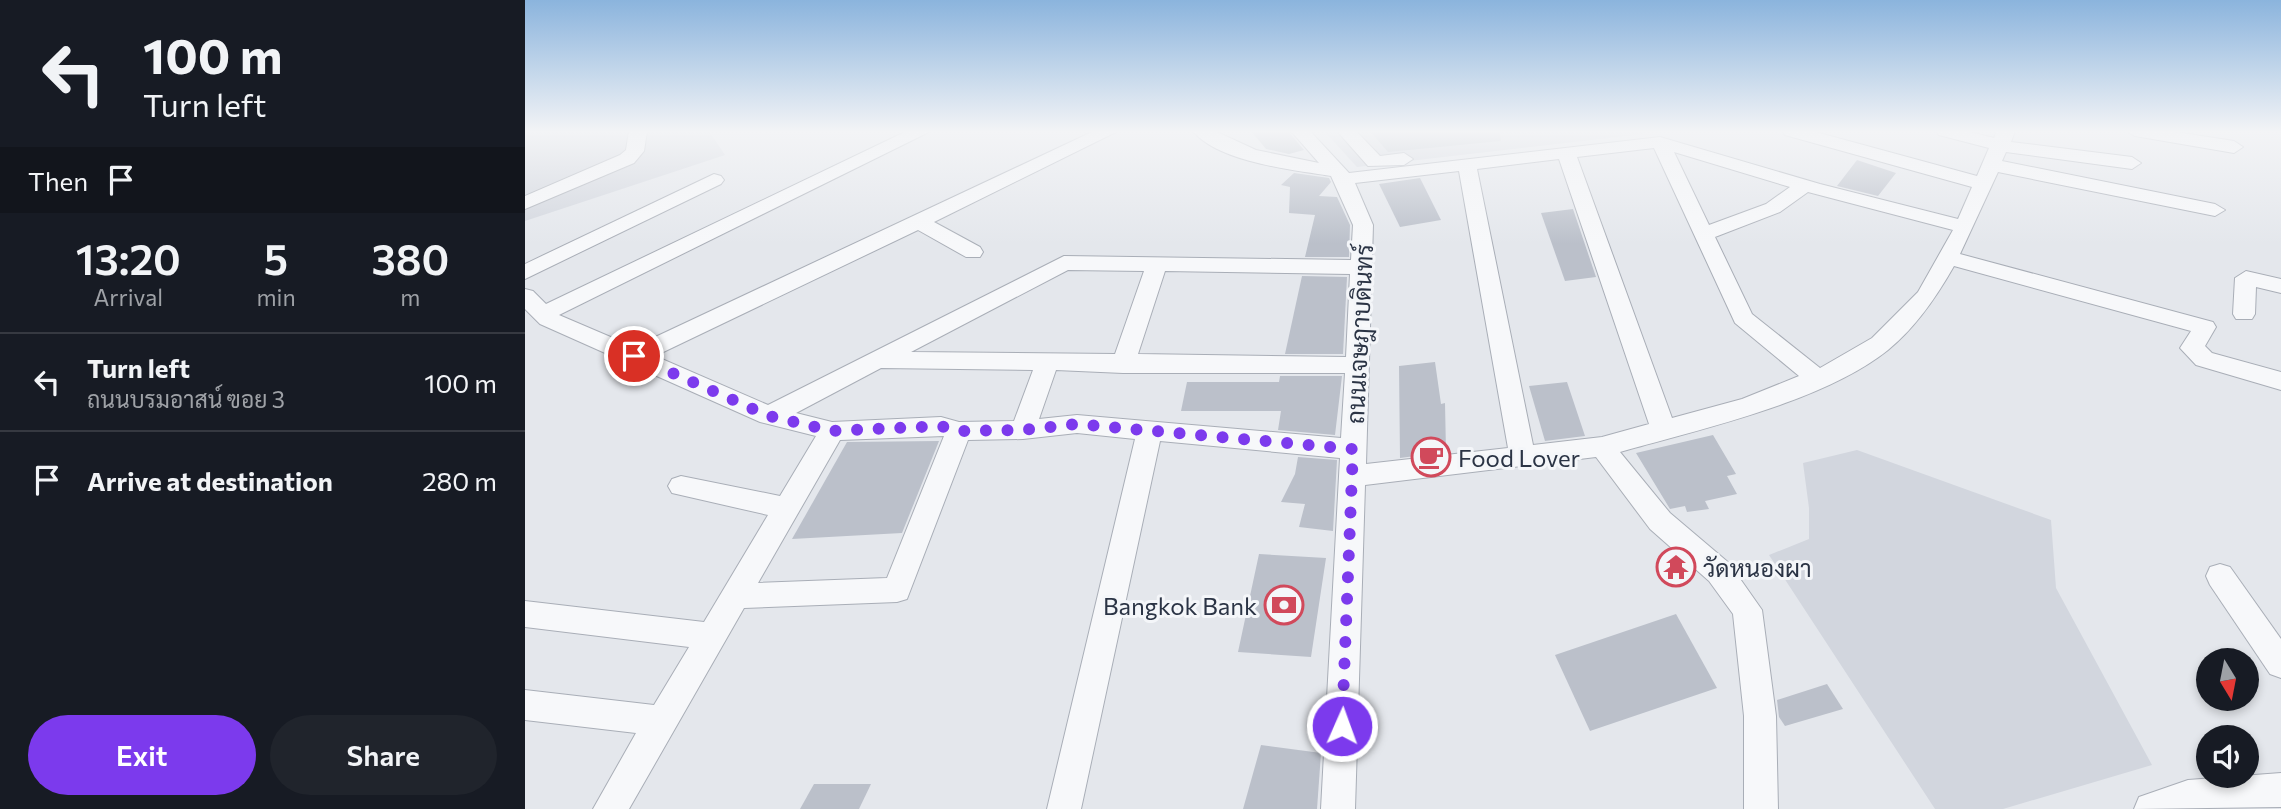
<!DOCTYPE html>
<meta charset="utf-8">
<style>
body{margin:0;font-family:Commissioner,Sarabun,sans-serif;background:#20242c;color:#f1f3f6;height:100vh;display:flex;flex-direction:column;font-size:26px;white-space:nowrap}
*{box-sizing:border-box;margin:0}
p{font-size:23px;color:#9ea1a6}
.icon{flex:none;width:38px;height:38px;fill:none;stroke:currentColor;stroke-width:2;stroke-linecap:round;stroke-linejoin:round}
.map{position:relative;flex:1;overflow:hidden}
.drawer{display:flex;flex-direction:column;background:#171b24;width:525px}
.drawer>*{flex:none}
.top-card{background:#171b24;color:#f1f3f6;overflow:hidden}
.needle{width:46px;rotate:170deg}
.controls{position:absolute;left:1671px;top:648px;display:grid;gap:14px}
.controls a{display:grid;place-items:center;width:63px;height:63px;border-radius:50%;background:#171b24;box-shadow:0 4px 10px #0003;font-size:35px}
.pin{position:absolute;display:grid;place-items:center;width:60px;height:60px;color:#fff;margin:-30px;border:4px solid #fff;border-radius:50%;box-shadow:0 2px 7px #0007}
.me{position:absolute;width:77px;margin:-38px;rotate:2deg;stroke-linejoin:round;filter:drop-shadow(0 0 5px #0008)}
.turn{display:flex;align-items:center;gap:24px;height:147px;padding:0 28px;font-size:32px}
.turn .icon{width:91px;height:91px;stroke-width:2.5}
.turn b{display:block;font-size:49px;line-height:60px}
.then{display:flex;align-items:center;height:66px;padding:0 28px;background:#0003;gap:14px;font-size:26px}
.eta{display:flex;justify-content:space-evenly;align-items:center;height:119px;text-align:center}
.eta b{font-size:42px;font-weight:600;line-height:49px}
.cta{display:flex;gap:14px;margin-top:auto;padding:14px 28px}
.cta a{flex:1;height:80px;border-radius:42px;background:#7c3aed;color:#fff;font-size:28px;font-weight:600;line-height:80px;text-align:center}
.cta a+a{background:#20242c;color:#f1f3f6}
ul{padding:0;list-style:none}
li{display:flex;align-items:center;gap:21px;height:98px;padding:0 28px;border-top:2px solid #363941}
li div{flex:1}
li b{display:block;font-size:26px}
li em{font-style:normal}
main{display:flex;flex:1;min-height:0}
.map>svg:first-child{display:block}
</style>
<main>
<section class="drawer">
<div class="top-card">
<div class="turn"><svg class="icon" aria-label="left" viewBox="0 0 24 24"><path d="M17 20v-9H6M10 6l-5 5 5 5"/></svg><div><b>100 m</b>Turn left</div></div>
<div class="then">Then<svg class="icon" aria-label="arrive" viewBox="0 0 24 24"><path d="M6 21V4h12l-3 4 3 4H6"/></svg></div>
</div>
<div class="eta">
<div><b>13:20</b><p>Arrival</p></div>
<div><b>5</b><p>min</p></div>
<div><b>380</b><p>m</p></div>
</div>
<ul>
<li><svg class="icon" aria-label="left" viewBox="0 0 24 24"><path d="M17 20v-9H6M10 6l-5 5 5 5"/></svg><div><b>Turn left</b><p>ถนนบรมอาสน์ ฃอย 3</p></div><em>100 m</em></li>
<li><svg class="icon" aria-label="arrive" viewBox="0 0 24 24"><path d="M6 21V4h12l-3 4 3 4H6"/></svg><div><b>Arrive at destination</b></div><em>280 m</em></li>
</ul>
<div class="cta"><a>Exit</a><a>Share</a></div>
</section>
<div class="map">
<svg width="1756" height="809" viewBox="0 0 1756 809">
<rect width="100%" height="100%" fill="#e4e7ec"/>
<!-- built -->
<g fill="#d2d6de">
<path d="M0 131H184L200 155 0 221Z"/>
<path d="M799 131H1122L1118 134 832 167Z"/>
<path d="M1332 450 1526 520 1531 588 1627 765 1478 809H1410L1244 555 1284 539V508L1278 463Z"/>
</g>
<!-- building -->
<g fill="#bbc0ca">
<path d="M726 131H763L779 150 764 154 741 149Z"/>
<path d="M845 131H975L976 141 863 152Z"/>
<path d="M1332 160 1371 173 1353 196 1312 186Z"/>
<path d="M769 173 804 178 806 182 794 196 812 197 825 225 824 257H780L790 215 764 213 765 187 756 185Z"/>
<path d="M895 178 916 220 875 227 854 184Z"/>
<path d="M1048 209 1071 277 1040 281 1016 213Z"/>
<path d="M777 276 822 277 818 354H760Z"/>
<path d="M910 362 916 404 920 403 921 452 875 458 874 366Z"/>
<path d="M755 376H817L810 435 753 430 756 411H656L662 382H754Z"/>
<path d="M1042 382 1060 436 1020 441 1004 386Z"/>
<path d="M1188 435 1211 474 1202 476 1212 494 1180 501 1184 509 1162 512 1160 506 1145 509 1111 453Z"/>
<path d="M414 441 377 533 267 539 322 442Z"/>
<path d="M773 457 812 460 808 531 774 527 780 504 756 502 770 474Z"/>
<path d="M734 554 801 558 786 657 713 652Z"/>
<path d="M1151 614 1192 688 1065 731 1030 655Z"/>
<path d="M1302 684 1318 709 1260 726 1254 717 1252 700Z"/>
<path d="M736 745 796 753 792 809H718Z"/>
<path d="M289 784H346L334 809H275Z"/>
</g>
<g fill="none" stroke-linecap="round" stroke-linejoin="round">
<defs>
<g id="minor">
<path d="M104 131H122L119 151 109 163 0 209V196L95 155 101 150Z"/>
<path d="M382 131H406L34 315 109 347 569 131H593L409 222 455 247 458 252 455 257H441L393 230 130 356 243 405 539 256 826 260 828 225 806 176C768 170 693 162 668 131H690L731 150 794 163 766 131H785L824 173 1135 137 1295 184 1433 219 1447 187 1260 135 1257 131H1287L1452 176 1464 148 1414 135 1411 131H1441L1469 138 1472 131H1490L1486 142 1607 157 1616 163 1607 169 1481 152 1477 161 1690 204 1700 210 1690 216 1473 172 1435 254 1688 322 1691 327 1680 346 1687 353 1756 372V390L1671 365 1655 348 1666 331 1429 266C1412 296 1391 327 1363 350 1298 402 1176 429 1095 452L1145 513 1204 563 1237 610 1251 716 1253 809H1219V716L1208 614 1184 581 1125 529 1071 457 840 485 830 809H796L815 458 635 441 556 809H522L610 439 552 433 498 439 443 440 382 599 372 602 219 608 104 809H68L111 733 0 720V690L129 705 164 647 0 627V601L179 622 243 515 147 493 143 486 147 479 156 476 255 496 291 436 235 422 15 324 0 309V289L8 291 21 304ZM1129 148 1210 323 1274 376 1217 399 1147 418 1052 157ZM1149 152 1265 187 1241 204 1184 225ZM1034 159 1124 424 1077 437 1008 445 952 169ZM934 171 983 448 841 464 848 225 830 183ZM1283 192 1428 230 1393 292 1347 338 1295 368 1227 314 1190 237 1255 212ZM543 270 619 271 590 354 386 352ZM640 271 825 274 821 357 613 354ZM356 368 508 370 489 421 434 422 416 417 307 422 271 413ZM531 370 598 373H820L816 438 552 415 514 419ZM419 436 362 578 233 583 315 440Z"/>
<path d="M812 131H831L855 156 879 153 888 159 879 165 843 166Z"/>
<path d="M1601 131H1644L1709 141 1718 147 1709 153 1610 136Z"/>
<path d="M189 174 196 176 199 180 196 184 0 279V264Z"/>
<path d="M1721 271 1756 279V293L1731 287 1730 314 1727 319H1711L1708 314 1710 278Z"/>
<path d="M1695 564 1705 567 1756 639V678L1745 674 1685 585 1681 576 1685 567Z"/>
<path d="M1756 773V807L1609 809 1614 797 1663 780Z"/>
</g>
</defs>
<!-- minor casing -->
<use href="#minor" stroke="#a9aeb7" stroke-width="2"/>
<!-- minor -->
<use href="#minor" fill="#f7f8fa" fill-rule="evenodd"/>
</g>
<!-- sky -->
<linearGradient id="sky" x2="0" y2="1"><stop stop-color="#8bb4dd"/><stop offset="0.54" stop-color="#f3f4f6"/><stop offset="1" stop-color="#f3f4f6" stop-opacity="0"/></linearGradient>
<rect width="1756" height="244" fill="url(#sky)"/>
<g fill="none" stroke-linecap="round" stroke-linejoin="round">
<!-- route -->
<path stroke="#7c3aed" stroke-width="12" stroke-dasharray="0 21.6" d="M109 356 244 416 307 431 416 426 434 431 498 430 552 424 828 449 817 726"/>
</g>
<!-- icons -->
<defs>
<symbol id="cafe-ring" viewBox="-11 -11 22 22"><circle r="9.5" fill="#f4f6f9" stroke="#d1495b" stroke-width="1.5"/><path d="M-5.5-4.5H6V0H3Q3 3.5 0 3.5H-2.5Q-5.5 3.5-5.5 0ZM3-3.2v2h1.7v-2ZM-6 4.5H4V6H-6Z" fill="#d1495b"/></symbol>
<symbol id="temple-ring" viewBox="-11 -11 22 22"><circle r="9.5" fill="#f4f6f9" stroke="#d1495b" stroke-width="1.5"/><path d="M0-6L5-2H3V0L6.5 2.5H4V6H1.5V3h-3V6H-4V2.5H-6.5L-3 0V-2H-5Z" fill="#d1495b"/></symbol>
<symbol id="bank-ring" viewBox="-11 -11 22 22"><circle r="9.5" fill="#f4f6f9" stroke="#d1495b" stroke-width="1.5"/><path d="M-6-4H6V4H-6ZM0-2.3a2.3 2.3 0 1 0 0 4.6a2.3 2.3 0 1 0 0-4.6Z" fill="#d1495b"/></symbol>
</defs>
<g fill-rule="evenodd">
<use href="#cafe-ring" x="884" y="435" width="44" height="44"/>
<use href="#temple-ring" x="1129" y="545" width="44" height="44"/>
<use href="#bank-ring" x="737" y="583" width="44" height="44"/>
</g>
<g text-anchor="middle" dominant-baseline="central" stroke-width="6" stroke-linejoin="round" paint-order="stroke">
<!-- street labels -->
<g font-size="24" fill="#2b3445" stroke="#f4f6f9">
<text transform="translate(834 334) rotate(-87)">ถนนเจษฎาบดินทร์</text>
</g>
<!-- poi labels -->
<g font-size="24" fill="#2b3445" stroke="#f4f6f9" text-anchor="start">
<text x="933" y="457">Food Lover</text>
<text x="1178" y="567">วัดหนองผา</text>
<text x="732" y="605" text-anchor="end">Bangkok Bank</text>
</g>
</g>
</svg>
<div class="controls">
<a><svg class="needle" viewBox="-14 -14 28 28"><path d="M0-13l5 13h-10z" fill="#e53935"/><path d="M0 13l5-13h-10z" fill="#9ea1a6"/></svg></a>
<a><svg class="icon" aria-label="sound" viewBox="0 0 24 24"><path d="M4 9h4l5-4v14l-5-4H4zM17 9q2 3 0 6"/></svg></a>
</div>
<div class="pin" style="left:109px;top:356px;background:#d93025"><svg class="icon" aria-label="arrive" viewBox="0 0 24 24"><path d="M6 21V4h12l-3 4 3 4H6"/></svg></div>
<svg class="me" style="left:817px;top:726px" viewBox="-20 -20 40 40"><circle r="17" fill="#7c3aed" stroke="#fff" stroke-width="3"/><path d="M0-11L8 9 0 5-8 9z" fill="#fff"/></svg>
</div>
</main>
